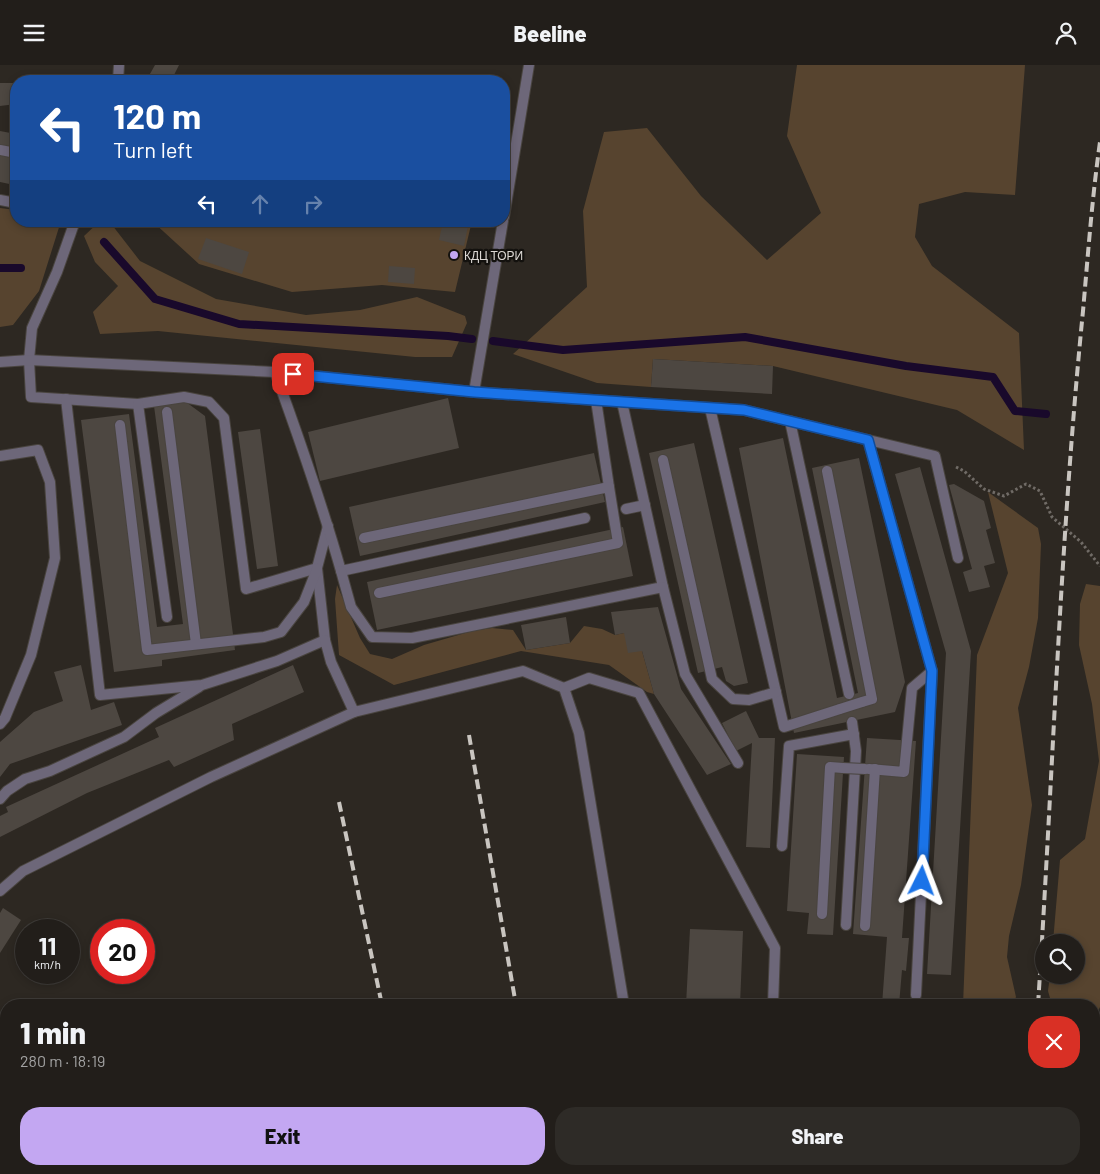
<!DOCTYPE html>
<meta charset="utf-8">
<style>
body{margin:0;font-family:Barlow,sans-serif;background:#2e2b27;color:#f1f3f6;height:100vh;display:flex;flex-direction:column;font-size:19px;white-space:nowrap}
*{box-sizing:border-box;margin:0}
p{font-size:16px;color:#a2a2a2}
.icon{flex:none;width:28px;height:28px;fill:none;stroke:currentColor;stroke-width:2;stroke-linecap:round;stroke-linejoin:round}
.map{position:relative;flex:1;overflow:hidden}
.sheet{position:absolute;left:0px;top:934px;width:1100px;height:176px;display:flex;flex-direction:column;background:#221e1a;border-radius:20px 20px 0 0;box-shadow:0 2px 8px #0003,0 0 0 1px #3f3c39}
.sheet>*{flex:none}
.banner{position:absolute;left:10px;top:10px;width:500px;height:152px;border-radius:20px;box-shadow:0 2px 8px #0003,0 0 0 1px #3f3c39;background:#1a4fa0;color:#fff;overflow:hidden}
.controls{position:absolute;left:1035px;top:869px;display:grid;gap:10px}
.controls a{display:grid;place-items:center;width:50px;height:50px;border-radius:50%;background:#221e1a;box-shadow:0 2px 8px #0003,0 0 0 1px #3f3c39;font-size:25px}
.speed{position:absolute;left:15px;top:854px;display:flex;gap:10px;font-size:25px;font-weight:700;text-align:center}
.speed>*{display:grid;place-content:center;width:65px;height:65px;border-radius:50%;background:#221e1a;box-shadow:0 2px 8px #0003,0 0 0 1px #3f3c39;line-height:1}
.speed small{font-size:12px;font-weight:400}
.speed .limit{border:8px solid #d22;background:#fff;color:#111}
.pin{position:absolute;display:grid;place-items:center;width:42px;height:42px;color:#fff;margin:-21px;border-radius:10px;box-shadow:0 2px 8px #0006}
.me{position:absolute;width:55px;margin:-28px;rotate:3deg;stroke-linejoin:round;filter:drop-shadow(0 0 4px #0008)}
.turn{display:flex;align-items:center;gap:18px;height:105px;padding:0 20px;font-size:22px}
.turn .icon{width:65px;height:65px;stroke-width:2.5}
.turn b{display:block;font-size:35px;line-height:42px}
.lanes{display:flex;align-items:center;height:48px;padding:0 20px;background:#0003;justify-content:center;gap:25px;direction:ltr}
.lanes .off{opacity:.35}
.round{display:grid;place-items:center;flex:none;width:52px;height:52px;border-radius:20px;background:#2e2b27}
.head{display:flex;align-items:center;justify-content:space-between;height:85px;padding:0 20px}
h1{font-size:30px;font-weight:800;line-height:38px}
.primary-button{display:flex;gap:10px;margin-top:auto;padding:10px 20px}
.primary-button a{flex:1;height:58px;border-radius:20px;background:#c3a7f2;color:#111;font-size:20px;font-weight:800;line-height:58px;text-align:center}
.primary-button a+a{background:#2e2b27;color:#f1f3f6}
header{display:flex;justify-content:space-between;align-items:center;height:65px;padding:0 20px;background:#221e1a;font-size:22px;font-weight:800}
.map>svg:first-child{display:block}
</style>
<header><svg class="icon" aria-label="menu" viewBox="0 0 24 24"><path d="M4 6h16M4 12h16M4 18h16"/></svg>Beeline<svg class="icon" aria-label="person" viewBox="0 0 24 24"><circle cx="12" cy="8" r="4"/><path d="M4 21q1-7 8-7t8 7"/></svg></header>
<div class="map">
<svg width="1100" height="1109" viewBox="0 0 1100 1109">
<rect width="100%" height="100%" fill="#2d2822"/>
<!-- green -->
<g fill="#57442f">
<path d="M797 0H1025L1015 130 965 127 919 139 915 172 932 201 1019 268 1024 385 957 345 773 301 653 294 651 322 597 318 513 289 587 222 583 146 604 67 647 63 701 131 767 195 821 148 787 71Z"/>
<path d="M0 143 16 145V156H61L39 226 13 260 0 262Z"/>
<path d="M100 156H109L140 196 216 234 306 250 360 245 417 232 465 251 467 258 452 292H415L158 266 100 269 93 247 118 221 95 197 84 171Z"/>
<path d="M152 156H472L455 227 382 220 292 227 199 199Z"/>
<path d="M988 427 1038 463 1041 479 1038 553 1029 602 1018 643 1032 740 1021 820 1009 871 1007 892 1016 932 1012 940H963L977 590 1008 508Z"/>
<path d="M1086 519 1100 521V942L1098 946 1094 949V940H1052L1048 926 1050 910H1076V878L1053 877 1060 795 1085 774 1099 696 1092 639 1079 580 1080 539Z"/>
<path d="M337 520 360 573 370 589 392 594 424 580 472 566 492 563 513 565 526 585 570 578 584 561 602 564 615 570 624 568 642 586 654 629 647 627 609 600 521 586 394 620 339 590 335 534Z"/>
<path d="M859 1104H997L998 1109H858Z"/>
</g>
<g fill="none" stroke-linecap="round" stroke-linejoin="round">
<!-- stream -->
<g stroke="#19092b" stroke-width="8">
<path d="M104 177 155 234 239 259 448 271 472 274"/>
<path d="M0 203H21"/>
<path d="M493 276 563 285 745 272 906 301 993 312 1015 346 1046 349"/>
</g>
</g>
<!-- building -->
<g fill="#4d4741">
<path d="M155 0H179L171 16H146Z"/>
<path d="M0 18H16V39L0 41Z"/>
<path d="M0 66 16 69V110L14 120 0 117Z"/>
<path d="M443 156H469L464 181 439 175Z"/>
<path d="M206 173 249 187 242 209 198 194Z"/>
<path d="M389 201 415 203 414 219 388 217Z"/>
<path d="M653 294 773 301 772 329 651 322Z"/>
<path d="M448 333 459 383 320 416 308 367Z"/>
<path d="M186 337 205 351 235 585 162 595V601L114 607 81 355 129 349 157 562 183 559 154 341Z"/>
<path d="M260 364 278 501 257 504 238 367Z"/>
<path d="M783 373 837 633 858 628 812 403 859 393 905 617 895 647 794 668 739 383Z"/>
<path d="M694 378 748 618 734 621 726 616 722 602 698 608 649 388Z"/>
<path d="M594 388 605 437 360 491 349 442Z"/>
<path d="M920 402 971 586 951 910 927 909 946 588 895 409Z"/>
<path d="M954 419 984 436 991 463 986 465 995 498 984 501 990 522 969 527 963 507 972 504 949 420Z"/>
<path d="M623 462 633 511 377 565 367 517Z"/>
<path d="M658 542 681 624 731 699 707 710 654 629 642 586 628 588 624 568 615 570 611 547Z"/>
<path d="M566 552 570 578 526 585 521 560Z"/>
<path d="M81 600 91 645 114 637 122 660 10 699 0 712V677L34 647 63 636 54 607Z"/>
<path d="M293 600 304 627 232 659 234 675 174 702 169 695 87 728 0 772V751L8 747 6 742 159 672 155 663Z"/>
<path d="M746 646 759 673H775L770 783 746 782 752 678 736 686 722 658Z"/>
<path d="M867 673 916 676 902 873H909L906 906 902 905 899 940H882L887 872 853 869Z"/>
<path d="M797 689 844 692 833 870 807 869 809 848 787 846Z"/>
<path d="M3 843 21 855 0 888V848Z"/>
<path d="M690 864 743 866 740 940H686Z"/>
<path d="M7 1104H50L41 1109H0Z"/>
<path d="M94 1104H140L132 1109H86Z"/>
</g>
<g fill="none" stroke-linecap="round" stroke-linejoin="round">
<defs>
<g id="service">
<path d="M118 16 119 0"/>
<path d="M0 85 16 88"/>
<path d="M0 135 16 138"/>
<path d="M504 152 529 0"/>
<path d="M75 156 57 207 32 263 29 295 31 332 138 339 184 332 209 337 224 353 246 524 317 503 328 461"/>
<path d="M0 297 29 295 275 307 474 327 744 345 935 391 958 493"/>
<path d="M275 307C299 373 322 439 341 506L585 453"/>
<path d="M474 327 503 156"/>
<path d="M66 334 100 630 202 620 277 596 325 575 317 503"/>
<path d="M596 335 609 422"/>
<path d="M138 339 167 552"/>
<path d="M710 343 784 662 840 644"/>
<path d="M167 347 196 579"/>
<path d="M790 356 849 629"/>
<path d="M120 360 147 585 264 572 281 567 304 537 317 504"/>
<path d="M868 375 932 606 916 930"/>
<path d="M0 391 38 385 50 417 55 493 31 590 5 653 0 659"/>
<path d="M663 395 712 614 733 634 749 635 776 627"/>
<path d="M827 406 872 634 862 637"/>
<path d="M626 444 645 440"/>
<path d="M364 473 609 422 618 478 379 528"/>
<path d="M341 506 351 542 372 572 412 573 663 522 622 337"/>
<path d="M663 522 685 609 738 698"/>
<path d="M325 575 331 597 354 647 523 606 564 623 579 668 624 940"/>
<path d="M564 623 589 613 639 628 775 883 773 940"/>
<path d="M869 704 904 707 912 623 932 606"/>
<path d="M0 734 7 726 25 714 50 706 124 672 156 648 199 622"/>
<path d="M782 781 789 681 854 669"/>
<path d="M0 826 23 806 211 712 354 647"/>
<path d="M822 849 830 702 843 703"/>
<path d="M846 860 856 686 852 657"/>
<path d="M865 861 875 704"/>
<path d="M651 1104 652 1109"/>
<path d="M66 1109 74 1104"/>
<path d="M767 1109V1104"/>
</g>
</defs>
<!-- service casing -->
<use href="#service" stroke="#49443f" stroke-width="12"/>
<!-- path -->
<path stroke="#706b66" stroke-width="3" stroke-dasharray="2.5 2.5" stroke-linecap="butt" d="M956 402 964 406 984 424 1004 431 1026 419 1040 426 1052 452 1081 477 1100 501"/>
<!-- service -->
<use href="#service" stroke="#6d6779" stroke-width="10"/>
<!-- rail -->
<g stroke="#c9c5c0" stroke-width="4" stroke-dasharray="10 5" stroke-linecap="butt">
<path d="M469 670 516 940"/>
<path d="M339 737 382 940"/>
<path d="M1038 940C1053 709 1060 477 1083 246 1088 190 1092 133 1100 77"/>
<path d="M417 1104 418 1109"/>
<path d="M544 1104 545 1109"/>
<path d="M1028 1109V1104"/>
</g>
<defs>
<g id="service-bridge">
<path d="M840 644 862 637"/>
<path d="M843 703 865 704"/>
</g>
</defs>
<!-- service-bridge casing -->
<use href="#service-bridge" stroke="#49443f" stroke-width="12" stroke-linecap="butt"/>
<!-- service-bridge -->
<use href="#service-bridge" stroke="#6d6779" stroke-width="10"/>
</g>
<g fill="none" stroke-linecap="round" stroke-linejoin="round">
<defs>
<path id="route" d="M293 309 474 327 744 345 868 375 932 606 922 816"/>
</defs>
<!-- route casing -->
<use href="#route" stroke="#114b97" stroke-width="12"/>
<!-- route -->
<use href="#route" stroke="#1a73e8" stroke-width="9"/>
</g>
<!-- markers -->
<circle fill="#c3a7f2" stroke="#13110e" stroke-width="2" cx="454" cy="190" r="5"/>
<g text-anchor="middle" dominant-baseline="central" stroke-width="4.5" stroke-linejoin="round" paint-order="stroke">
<!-- poi labels -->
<g font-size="12" fill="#ddd9d5" stroke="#13110e" text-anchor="start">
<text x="464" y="190">КДЦ ТОРИ</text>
</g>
</g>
</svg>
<div class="controls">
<a><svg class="icon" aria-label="search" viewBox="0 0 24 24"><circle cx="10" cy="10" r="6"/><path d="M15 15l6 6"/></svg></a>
</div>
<div class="speed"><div>11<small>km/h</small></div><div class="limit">20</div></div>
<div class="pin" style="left:293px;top:309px;background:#d93025"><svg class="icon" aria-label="arrive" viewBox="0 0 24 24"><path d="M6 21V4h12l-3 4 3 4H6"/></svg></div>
<svg class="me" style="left:922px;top:816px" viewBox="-20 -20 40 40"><path d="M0-17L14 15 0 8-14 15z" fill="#1a73e8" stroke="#fff" stroke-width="4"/></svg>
<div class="banner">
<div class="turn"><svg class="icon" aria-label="left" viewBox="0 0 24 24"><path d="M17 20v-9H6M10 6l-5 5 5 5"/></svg><div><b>120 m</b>Turn left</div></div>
<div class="lanes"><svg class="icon" aria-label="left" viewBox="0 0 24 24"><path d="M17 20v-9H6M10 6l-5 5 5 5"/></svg><svg class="icon off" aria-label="ahead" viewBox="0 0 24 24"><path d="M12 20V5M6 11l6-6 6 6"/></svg><svg class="icon off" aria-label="right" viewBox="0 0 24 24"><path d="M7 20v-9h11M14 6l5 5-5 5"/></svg></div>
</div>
<section class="sheet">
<div class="head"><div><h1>1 min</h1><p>280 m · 18:19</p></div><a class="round" style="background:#d93025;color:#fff"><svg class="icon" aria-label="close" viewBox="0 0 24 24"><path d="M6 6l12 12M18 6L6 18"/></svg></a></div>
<div class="primary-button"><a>Exit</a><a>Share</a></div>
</section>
</div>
